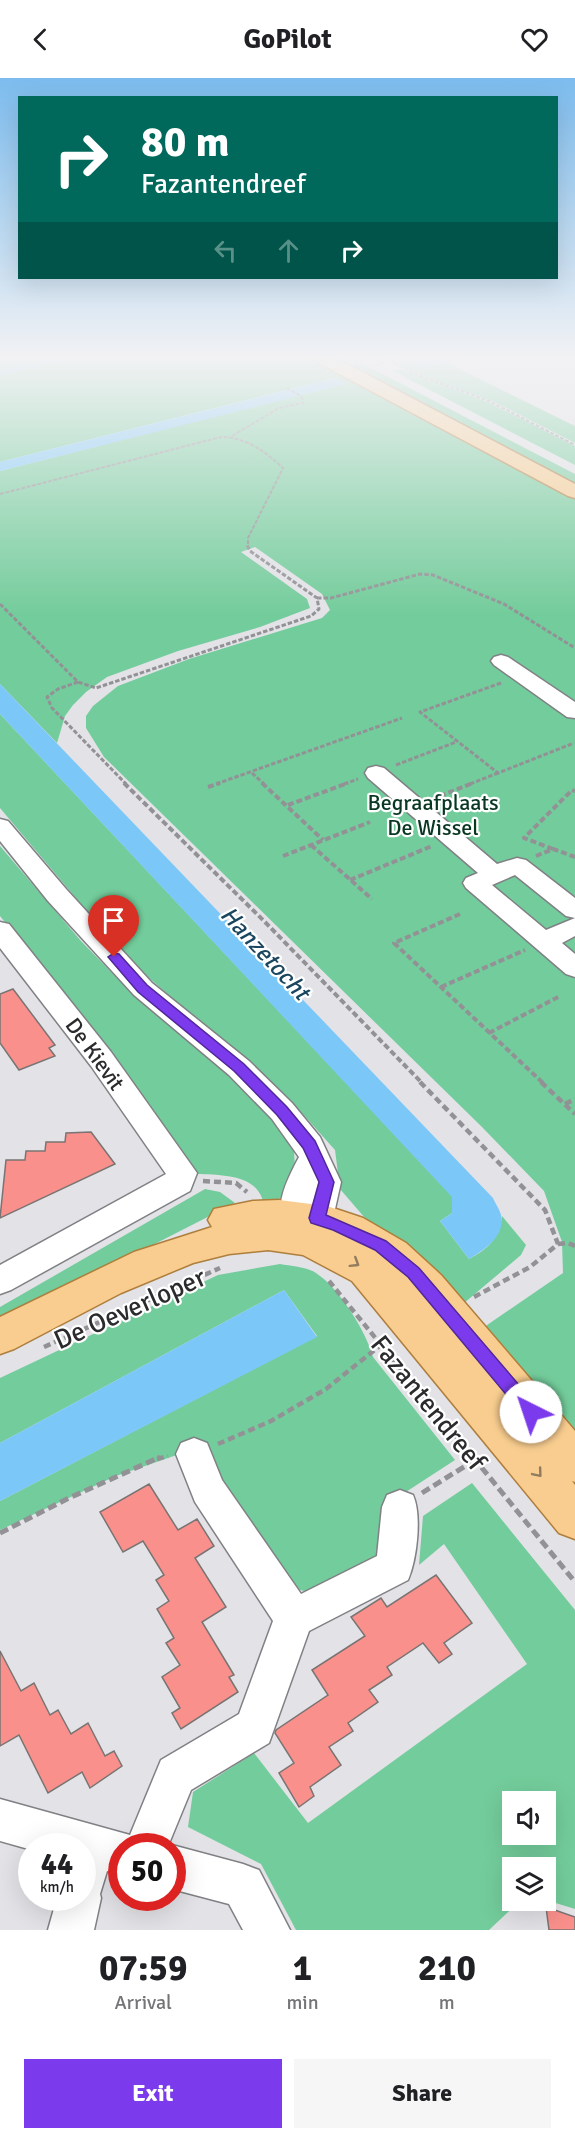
<!DOCTYPE html>
<style>
body{margin:0;font-family:Signika,sans-serif;background:#f6f6f6;color:#202124;height:100vh;display:flex;flex-direction:column;font-size:22px;white-space:nowrap}
*{box-sizing:border-box;margin:0}
p{font-size:20px;color:#757577}
.icon{flex:none;width:33px;height:33px;fill:none;stroke:currentColor;stroke-width:2;stroke-linecap:round;stroke-linejoin:round}
.map{position:relative;height:1852px;overflow:hidden}
.drawer{display:flex;flex-direction:column;background:#fff;flex:1}
.drawer>*{flex:none}
.hud{position:absolute;left:18px;top:18px;width:540px;height:183px;border-radius:0px;box-shadow:0 6px 24px #0002;background:#00695c;color:#fff;overflow:hidden}
.tools{position:absolute;left:502px;top:1713px;display:grid;gap:12px}
.tools a{display:grid;place-items:center;width:54px;height:54px;border-radius:0px;background:#fff;box-shadow:0 6px 24px #0002;font-size:30px}
.speed{position:absolute;left:18px;top:1755px;display:flex;gap:12px;font-size:30px;font-weight:700;text-align:center}
.speed>*{display:grid;place-content:center;width:78px;height:78px;border-radius:50%;background:#fff;box-shadow:0 6px 24px #0002;line-height:1}
.speed small{font-size:15px;font-weight:400}
.speed .limit{border:9px solid #d22;background:#fff;color:#111}
.pin{position:absolute;display:grid;place-items:center;width:51px;height:51px;color:#fff;margin:-62px -26px;border-radius:50% 50% 50% 0;rotate:-45deg;box-shadow:0 0 6px #0007}
.pin .icon{rotate:45deg}
.me{position:absolute;width:66px;margin:-33px;rotate:319deg;stroke-linejoin:round;filter:drop-shadow(0 0 4px #0008)}
.turn{display:flex;align-items:center;gap:21px;height:126px;padding:0 24px;font-size:27px}
.turn .icon{width:78px;height:78px;stroke-width:2.5}
.turn b{display:block;font-size:42px;line-height:51px}
.lanes{display:flex;align-items:center;height:57px;padding:0 24px;background:#0003;justify-content:center;gap:30px;direction:ltr}
.lanes .off{opacity:.35}
.eta{display:flex;justify-content:space-evenly;align-items:center;height:102px;text-align:center}
.eta b{font-size:36px;font-weight:700;line-height:42px}
.action{display:flex;gap:12px;margin-top:auto;padding:12px 24px}
.action a{flex:1;height:69px;border-radius:0px;background:#7c3aed;color:#fff;font-size:24px;font-weight:700;line-height:69px;text-align:center}
.action a+a{background:#f6f6f6;color:#202124}
header{display:flex;justify-content:space-between;align-items:center;height:78px;padding:0 24px;background:#fff;font-size:27px;font-weight:700}
.map>svg:first-child{display:block}
</style>
<header><svg class="icon" aria-label="back" viewBox="0 0 24 24"><path d="M15 5l-7 7 7 7"/></svg>GoPilot<svg class="icon" aria-label="heart" viewBox="0 0 24 24"><path d="M12 20l-8-8c-3-5 5-10 8-4 3-6 11-1 8 4z"/></svg></header>
<div class="map">
<svg width="575" height="1852" viewBox="0 0 575 1852">
<rect width="100%" height="100%" fill="#e2e2e7"/>
<!-- green -->
<g fill="#73cc9b" fill-rule="evenodd">
<path d="M0 278H314L575 418V1365L477 1254 563 1195 562 1164 544 1113 482 1049 104 679 86 650V638L93 628 118 608 189 581 322 540 330 532 322 516 255 469 241 474 307 521 310 530 260 549 178 573 107 599 86 614 73 627 65 638 57 665 0 606V393L345 305 335 300 0 384Z"/>
<path d="M328 278H348L575 396V409Z"/>
<path d="M411 278H427L409 283 424 290 445 284 575 348V365L494 324 420 297 395 285 396 282Z"/>
<path d="M401 291 488 324 575 368V387L393 293Z"/>
<path d="M0 636 453 1119 452 1135 440 1143 469 1181C489 1170 499 1161 502 1138L526 1167 521 1177 457 1231 402 1168 365 1140 340 1111 335 1072 300 1033 147 898 85 831 0 730Z"/>
<path d="M0 768 81 863 117 900 181 952 263 1029 289 1058 294 1073 295 1091 282 1119 264 1129C261 1096 222 1097 197 1096L117 984 0 838Z"/>
<path d="M205 1111 220 1114 235 1125 0 1245V1229Z"/>
<path d="M280 1186C291 1188 307 1189 316 1195 339 1210 366 1253 373 1279L455 1382 392 1423 389 1478 315 1516 289 1509 194 1371 116 1398 0 1452V1423L317 1258 284 1212 0 1365V1300L218 1197Z"/>
<path d="M472 1405 575 1532V1831L546 1822V1790H513V1822L520 1823 489 1852H296L261 1786 188 1749 193 1714 254 1675 308 1745 527 1586 444 1466 419 1487 423 1438ZM513 1724H546V1756H513Z"/>
</g>
<!-- water -->
<g fill="#7bc8f8">
<path d="M427 278H462L424 290 408 283Z"/>
<path d="M336 300 346 306 0 393V384Z"/>
<path d="M0 606 493 1120C495 1125 500 1132 501 1137 506 1158 484 1172 469 1181L440 1143 452 1135V1119L0 636Z"/>
<path d="M284 1212 317 1259 0 1423V1365Z"/>
</g>
<g fill="none" stroke-linecap="round" stroke-linejoin="round">
<!-- stream -->
<path stroke="#7bc8f8" stroke-width="4" d="M0 295 71 278"/>
</g>
<!-- building -->
<g fill="#fa908b" stroke="#797473" stroke-width="1.5">
<path d="M13 911 55 967 49 970 55 978 19 992 0 965V916Z"/>
<path d="M91 1054 115 1086 0 1140 6 1082H25L26 1073H45L46 1064H65L66 1055Z"/>
<path d="M149 1406 178 1452 197 1441 214 1468 195 1480 226 1529 202 1544 234 1597 229 1599 238 1614 181 1651 172 1635 180 1630 162 1599 180 1587 166 1565 174 1560 157 1531 169 1523 156 1502 164 1497 143 1463 123 1474 100 1434Z"/>
<path d="M436 1497 472 1545 444 1565 452 1576 439 1585 423 1565 387 1589 392 1597 369 1612 378 1624 348 1645 353 1653 329 1669 341 1687 310 1709 314 1718 299 1729 279 1695 294 1685 275 1655 276 1652 328 1617 312 1592 365 1558 351 1539 381 1520 387 1529Z"/>
<path d="M0 1573 21 1613 34 1605 50 1637 58 1632 71 1656 88 1645 105 1678 114 1673 122 1688 90 1710 82 1694 48 1715 19 1657 0 1668Z"/>
<path d="M546 1829 575 1839V1852H549Z"/>
</g>
<g fill="none" stroke-linecap="round" stroke-linejoin="round">
<defs>
<g id="minor">
<path d="M501 577 508 579 575 624V640L567 639 494 587 491 583 494 579Z"/>
<path d="M376 688 384 690 497 786 517 780 526 782 575 820V858L562 865 575 876V899L566 896 466 810 463 805 466 800 478 795 368 700 365 695 368 690ZM515 797 566 838 575 840 546 852 492 807Z"/>
<path d="M0 741 8 743 66 811 152 905 249 983 292 1025 320 1059 341 1104 333 1140 314 1169 303 1173 290 1168C272 1133 282 1111 299 1079L272 1041 229 997 134 917 48 823 0 763Z"/>
<path d="M0 844 9 846 111 974 197 1095 190 1113 11 1212 0 1216V1187L166 1096 91 988 0 870Z"/>
<path d="M194 1360 207 1365 222 1402 301 1516 377 1478 382 1429 387 1417 400 1412 413 1417C422 1437 417 1481 408 1502L309 1553 269 1665 191 1712 168 1768H122V1797L107 1793 100 1816 101 1820 94 1852H48L57 1820H82V1768H32V1772L0 1763V1721L130 1757 161 1682 239 1636 273 1543 195 1424 176 1376 181 1365Z"/>
<path d="M172 1767 243 1786 259 1792 290 1852H243L229 1826 172 1811V1768H169Z"/>
</g>
<g id="major">
<path d="M310 278H332L575 406V420L568 418 313 282Z"/>
<path d="M279 1122 327 1128 363 1140 406 1165 441 1197 575 1353V1404L572 1403 575 1407V1461L559 1455 352 1203 303 1177 268 1172 229 1176 193 1185 121 1215 14 1271 0 1276V1239L134 1174 212 1149 208 1142 214 1131 253 1123Z"/>
</g>
</defs>
<!-- minor casing -->
<use href="#minor" stroke="#808185" stroke-width="3"/>
<!-- major casing -->
<use href="#major" stroke="#ae7e3c" stroke-width="3"/>
<!-- path-far4 -->
<g stroke="#929296" stroke-width="2" stroke-dasharray="4 1.5" stroke-linecap="butt">
<path d="M380 278 418 297 489 323 575 367"/>
<path d="M376 287 406 278"/>
<path d="M232 358 279 330 303 325 302 319 285 309"/>
<path d="M0 416 221 359C246 359 266 374 283 390L248 460V468"/>
</g>
<!-- path-far3 -->
<g stroke="#929296" stroke-width="3" stroke-dasharray="4.5 2" stroke-linecap="butt">
<path d="M317 520H331L420 496 433 497 504 526 575 570"/>
<path d="M0 526 78 604 96 610 311 538 319 531 317 520 250 473 247 467"/>
<path d="M78 604 58 611 47 619 52 630 126 706"/>
<path d="M501 605 420 634 498 695 574 665"/>
<path d="M396 687 456 664"/>
<path d="M252 695 264 706"/>
<path d="M216 706 402 640"/>
<path d="M344 706 358 701"/>
<path d="M470 706 498 695"/>
</g>
<!-- path-far2 -->
<g stroke="#929296" stroke-width="4" stroke-dasharray="6 3" stroke-linecap="butt">
<path d="M124 705 264 843 422 1005"/>
<path d="M262 705 323 762"/>
<path d="M208 709 220 705"/>
<path d="M440 718 473 705"/>
<path d="M288 727 348 705"/>
<path d="M311 767 372 821"/>
<path d="M553 771 524 760 572 712 575 713"/>
<path d="M283 778 370 744"/>
<path d="M536 778 553 771 575 779"/>
<path d="M350 802 432 768"/>
<path d="M460 836 394 865 543 1005"/>
<path d="M441 909 525 872"/>
<path d="M489 955 560 918"/>
</g>
<!-- path-far1 -->
<g stroke="#929296" stroke-width="4.5" stroke-dasharray="7 4" stroke-linecap="butt">
<path d="M420 1004 545 1132 558 1166 530 1189 472 1220"/>
<path d="M541 1004 575 1036"/>
<path d="M565 1026 575 1021"/>
<path d="M203 1103 236 1105 247 1114"/>
<path d="M558 1166 568 1165 575 1168"/>
<path d="M329 1203 474 1381"/>
<path d="M44 1269 220 1190"/>
<path d="M218 1366 271 1343 326 1311 387 1262"/>
<path d="M157 1381 168 1378"/>
</g>
<!-- path -->
<g stroke="#929296" stroke-width="5" stroke-dasharray="9 4.5" stroke-linecap="butt">
<path d="M473 1379 575 1504"/>
<path d="M422 1415 475 1382"/>
<path d="M0 1455 67 1421 160 1379"/>
</g>
<!-- minor -->
<use href="#minor" fill="#fff" fill-rule="evenodd"/>
<!-- major -->
<use href="#major" fill="#f9cd8f" fill-rule="evenodd"/>
</g>
<!-- one-way arrows -->
<defs><path id="oneway-chevron" d="M-2-3.5L2.5 0L-2 3.5" fill="none" stroke-width="1.6" stroke-linecap="round" stroke-linejoin="round" transform="scale(1.5)"/></defs>
<g stroke="#927c5e">
<use href="#oneway-chevron" transform="translate(355 1185) rotate(32)"/>
<use href="#oneway-chevron" transform="translate(538 1395) rotate(50)"/>
</g>
<!-- sky -->
<linearGradient id="sky" x2="0" y2="1"><stop stop-color="#7cbcee"/><stop offset="0.52" stop-color="#f2f2f4"/><stop offset="1" stop-color="#f2f2f4" stop-opacity="0"/></linearGradient>
<rect width="575" height="537" fill="url(#sky)"/>
<!-- route -->
<path fill="#7c3aed" stroke="#51269a" stroke-width="1.5" d="M114 875 119 876 147 907 244 986 287 1029 315 1063 334 1104 326 1137 386 1163 419 1190 537 1328 540 1334 537 1339 531 1341 525 1339 408 1199 375 1172 333 1152 311 1145 309 1140 319 1104 303 1070 277 1037 234 993 138 914 108 879Z"/>
<g text-anchor="middle" dominant-baseline="central" stroke-width="4.5" stroke-linejoin="round" paint-order="stroke">
<!-- park labels -->
<g font-size="22" fill="#083722" stroke="#fff">
<text x="433" y="724">Begraafplaats<tspan x="433" dy="25">De Wissel</tspan></text>
</g>
<!-- street labels -->
<g font-size="22" fill="#2b2b2d" stroke="#fff">
<text transform="translate(95 976) rotate(54)">De Kievit</text>
</g>
<!-- water labels -->
<g font-size="24" font-style="italic" fill="#1b465f" stroke="#fff">
<text transform="translate(265 875) rotate(47)">Hanzetocht</text>
</g>
<!-- near-street labels -->
<g font-size="27" fill="#2b2b2d" stroke="#fff">
<text transform="translate(130 1231) rotate(-24)">De Oeverloper</text>
<text transform="translate(428 1325) rotate(51)">Fazantendreef</text>
</g>
</g>
</svg>
<div class="tools">
<a><svg class="icon" aria-label="sound" viewBox="0 0 24 24"><path d="M4 9h4l5-4v14l-5-4H4zM17 9q2 3 0 6"/></svg></a>
<a><svg class="icon" aria-label="layers" viewBox="0 0 24 24"><path d="M12 4l9 5-9 5-9-5zM3 14l9 5 9-5"/></svg></a>
</div>
<div class="speed"><div>44<small>km/h</small></div><div class="limit">50</div></div>
<div class="pin" style="left:114px;top:879px;background:#d93025"><svg class="icon" aria-label="arrive" viewBox="0 0 24 24"><path d="M6 21V4h12l-3 4 3 4H6"/></svg></div>
<svg class="me" style="left:531px;top:1334px" viewBox="-20 -20 40 40"><circle r="19" fill="#fff"/><path d="M0-13L10 11 0 6-10 11z" fill="#7c3aed"/></svg>
<div class="hud">
<div class="turn"><svg class="icon" aria-label="right" viewBox="0 0 24 24"><path d="M7 20v-9h11M14 6l5 5-5 5"/></svg><div><b>80 m</b>Fazantendreef</div></div>
<div class="lanes"><svg class="icon off" aria-label="left" viewBox="0 0 24 24"><path d="M17 20v-9H6M10 6l-5 5 5 5"/></svg><svg class="icon off" aria-label="ahead" viewBox="0 0 24 24"><path d="M12 20V5M6 11l6-6 6 6"/></svg><svg class="icon" aria-label="right" viewBox="0 0 24 24"><path d="M7 20v-9h11M14 6l5 5-5 5"/></svg></div>
</div>
</div>
<section class="drawer">
<div class="eta">
<div><b>07:59</b><p>Arrival</p></div>
<div><b>1</b><p>min</p></div>
<div><b>210</b><p>m</p></div>
</div>
<div class="action"><a>Exit</a><a>Share</a></div>
</section>
